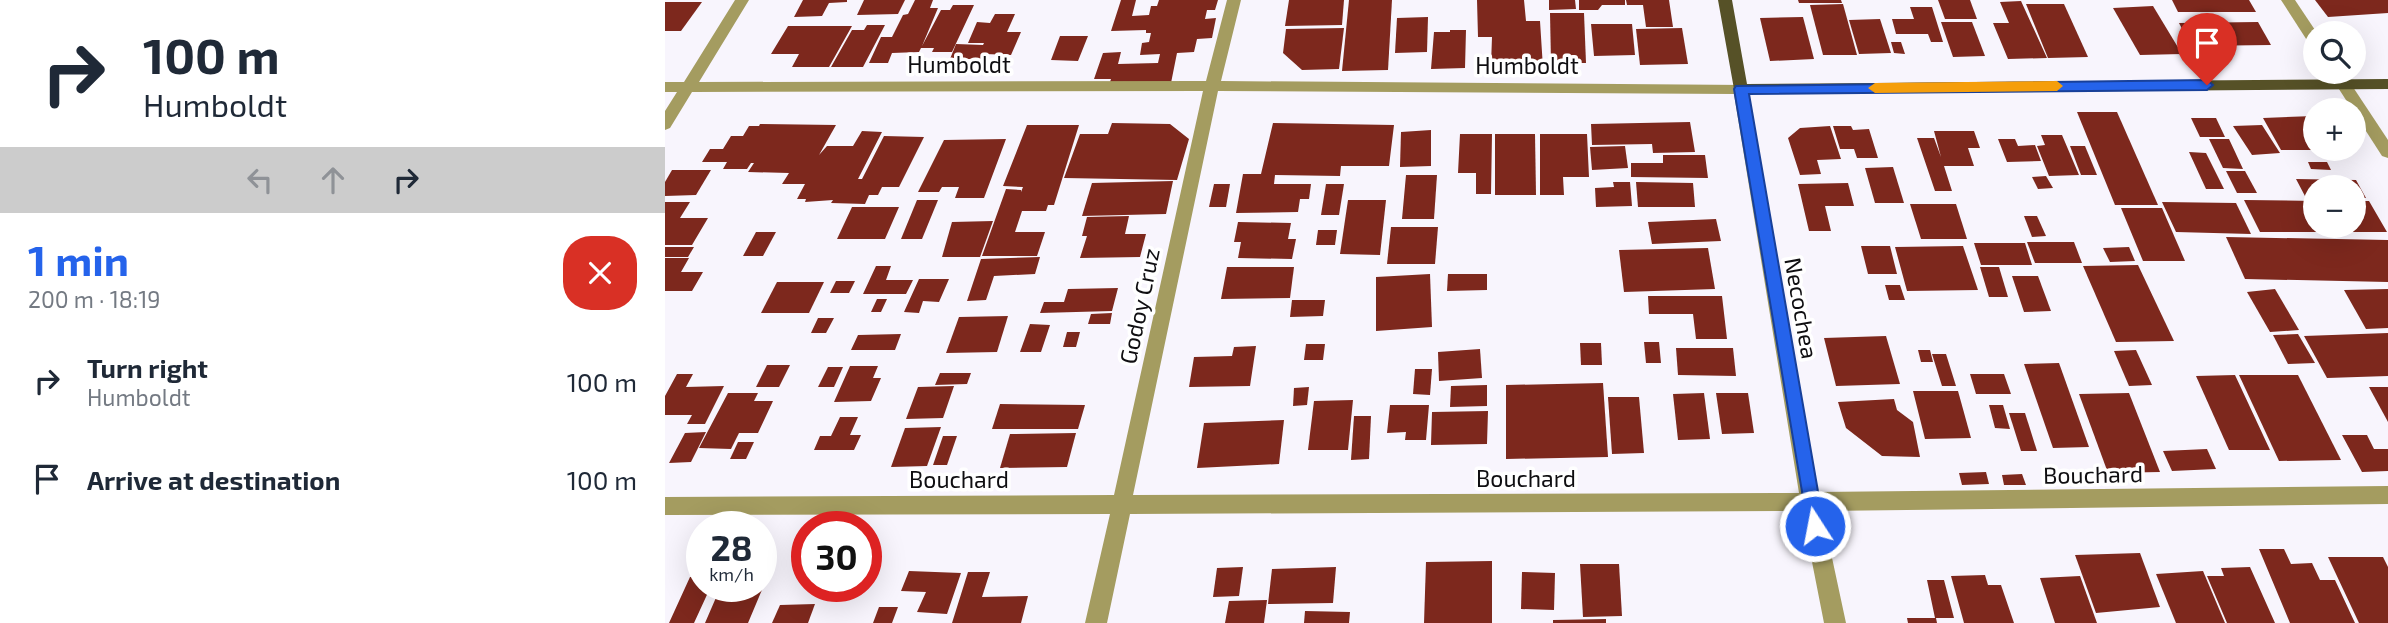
<!DOCTYPE html>
<meta charset="utf-8">
<style>
body{margin:0;font-family:"Exo 2",sans-serif;background:#f2f2f3;color:#1f2937;height:100vh;display:flex;flex-direction:column;font-size:26px;white-space:nowrap}
*{box-sizing:border-box;margin:0}
p{font-size:23px;color:#747a83}
.icon{flex:none;width:38px;height:38px;fill:none;stroke:currentColor;stroke-width:2;stroke-linecap:round;stroke-linejoin:round}
.map{position:relative;flex:1;overflow:hidden}
.sheet{display:flex;flex-direction:column;background:#fff;width:665px}
.sheet>*{flex:none}
.banner{background:#fff;color:#1f2937;overflow:hidden}
.tools{position:absolute;left:1638px;top:21px;display:grid;gap:14px}
.tools a{display:grid;place-items:center;width:63px;height:63px;border-radius:50%;background:#fff;box-shadow:0 7px 28px #0002;font-size:35px}
.speed{position:absolute;left:21px;top:511px;display:flex;gap:14px;font-size:35px;font-weight:700;text-align:center}
.speed>*{display:grid;place-content:center;width:91px;height:91px;border-radius:50%;background:#fff;box-shadow:0 7px 28px #0002;line-height:1}
.speed small{font-size:18px;font-weight:400}
.speed .limit{border:10px solid #d22;background:#fff;color:#111}
.pin{position:absolute;display:grid;place-items:center;width:60px;height:60px;color:#fff;margin:-72px -30px;border-radius:50% 50% 50% 0;rotate:-45deg;box-shadow:0 0 7px #0007}
.pin .icon{rotate:45deg}
.me{position:absolute;width:77px;margin:-38px;rotate:349deg;stroke-linejoin:round;filter:drop-shadow(0 0 5px #0008)}
.turn{display:flex;align-items:center;gap:24px;height:147px;padding:0 28px;font-size:32px}
.turn .icon{width:91px;height:91px;stroke-width:2.5}
.turn b{display:block;font-size:49px;line-height:60px}
.lanes{display:flex;align-items:center;height:66px;padding:0 28px;background:#0003;justify-content:center;gap:35px;direction:ltr}
.lanes .off{opacity:.35}
.round{display:grid;place-items:center;flex:none;width:74px;height:74px;border-radius:28px;background:#f2f2f3}
.head{display:flex;align-items:center;justify-content:space-between;height:119px;padding:0 28px}
h1{font-size:42px;font-weight:700;line-height:52px;color:#2563eb}
ul{padding:0;list-style:none}
li{display:flex;align-items:center;gap:21px;height:98px;padding:0 28px}
li div{flex:1}
li b{display:block;font-size:26px}
li em{font-style:normal}
main{display:flex;flex:1;min-height:0}
.map>svg:first-child{display:block}
</style>
<main>
<section class="sheet">
<div class="banner">
<div class="turn"><svg class="icon" aria-label="right" viewBox="0 0 24 24"><path d="M7 20v-9h11M14 6l5 5-5 5"/></svg><div><b>100 m</b>Humboldt</div></div>
<div class="lanes"><svg class="icon off" aria-label="left" viewBox="0 0 24 24"><path d="M17 20v-9H6M10 6l-5 5 5 5"/></svg><svg class="icon off" aria-label="ahead" viewBox="0 0 24 24"><path d="M12 20V5M6 11l6-6 6 6"/></svg><svg class="icon" aria-label="right" viewBox="0 0 24 24"><path d="M7 20v-9h11M14 6l5 5-5 5"/></svg></div>
</div>
<div class="head"><div><h1>1 min</h1><p>200 m · 18:19</p></div><a class="round" style="background:#d93025;color:#fff"><svg class="icon" aria-label="close" viewBox="0 0 24 24"><path d="M6 6l12 12M18 6L6 18"/></svg></a></div>
<ul>
<li><svg class="icon" aria-label="right" viewBox="0 0 24 24"><path d="M7 20v-9h11M14 6l5 5-5 5"/></svg><div><b>Turn right</b><p>Humboldt</p></div><em>100 m</em></li>
<li><svg class="icon" aria-label="arrive" viewBox="0 0 24 24"><path d="M6 21V4h12l-3 4 3 4H6"/></svg><div><b>Arrive at destination</b></div><em>100 m</em></li>
</ul>
</section>
<div class="map">
<svg width="1723" height="623" viewBox="0 0 1723 623">
<rect width="100%" height="100%" fill="#f8f5fd"/>
<!-- building -->
<g fill="#7d281d">
<path d="M138 0H182V2L164 3 157 16 129 17Z"/>
<path d="M199 0H240L233 14 192 15Z"/>
<path d="M250 0H268L265 8H273L257 46 276 10H285L288 5H309L287 52H267L269 48H256L254 52 227 53 223 63H204L216 37H227L238 15 243 14Z"/>
<path d="M456 0H471L467 16 484 15 486 6H492L494 0H553L550 10H542L540 19 551 18 547 38 532 39 529 52 512 53 506 83 444 85 446 79H429L438 53 456 52 453 64 493 63 495 54 475 55 477 43 484 42 486 33H481V30L446 31Z"/>
<path d="M624 0H679L677 25 620 26Z"/>
<path d="M684 0H727L723 70 677 71Z"/>
<path d="M812 0H859L861 21H875L878 68 843 70V65H826L827 37H813Z"/>
<path d="M884 0H910L911 9 884 10Z"/>
<path d="M914 0H960V5H937L933 10H914Z"/>
<path d="M961 0H1004L1008 27H981L978 5H962Z"/>
<path d="M1133 0H1176L1177 3H1134Z"/>
<path d="M1273 0H1305L1312 19H1280Z"/>
<path d="M1507 0H1584L1591 12H1513Z"/>
<path d="M1650 0H1723V13L1663 17Z"/>
<path d="M1356 1 1382 58 1343 59 1328 23H1344L1335 2Z"/>
<path d="M0 2H37L16 31H0Z"/>
<path d="M1178 4 1192 55H1158L1145 5Z"/>
<path d="M1361 4H1399L1423 57 1383 58Z"/>
<path d="M1488 6 1517 54 1475 55 1448 8Z"/>
<path d="M1245 7H1267L1278 42H1266L1263 34H1231L1227 19H1249Z"/>
<path d="M885 13H919L921 63H886Z"/>
<path d="M330 14H350L342 32H356L346 55 320 54 318 59H285L291 44 318 45 319 43H303L312 22 325 23Z"/>
<path d="M763 17 762 52 730 53 732 18Z"/>
<path d="M1138 17 1149 59 1105 61 1095 18Z"/>
<path d="M1215 19 1226 53 1194 54 1184 20Z"/>
<path d="M1276 22H1307L1320 56 1288 57Z"/>
<path d="M1593 22 1606 45 1526 46 1514 23Z"/>
<path d="M926 24H967L970 55 929 56Z"/>
<path d="M202 25H220L198 67H166L187 30H199Z"/>
<path d="M123 26H187L164 67H127L134 54H106Z"/>
<path d="M679 28 674 69 637 70 618 53 621 29Z"/>
<path d="M1017 28 1023 64 975 65 971 29Z"/>
<path d="M785 30H801L800 68 766 69 769 32H785Z"/>
<path d="M395 36H423L413 61 386 60Z"/>
<path d="M1226 42H1236L1240 54 1229 53Z"/>
<path d="M1412 112H1452L1493 205H1450Z"/>
<path d="M1649 116 1650 150H1616L1598 118Z"/>
<path d="M1526 118H1551L1560 137H1535Z"/>
<path d="M1025 122 1030 152 988 153 987 144 927 145 926 124Z"/>
<path d="M447 123 505 124 524 139 512 180 399 178 415 134H443Z"/>
<path d="M608 123 729 125 724 166H676L675 176 610 175 609 184H646L644 199H635L633 212 571 213 578 174H596Z"/>
<path d="M95 124 171 125 154 155 162 146H188L197 131 217 132 193 179H197L219 136 259 137 234 187H217L213 195H204L200 204 166 203 168 200 140 202 141 199H132L140 184H117L124 173 83 172 89 163H86L82 169H58L62 162H37L45 149H58L66 136H78L84 126H94Z"/>
<path d="M362 125H414L389 205H383L381 211H357L350 232H380L372 256H317L341 189 356 190V192L358 187 338 186Z"/>
<path d="M1597 125 1615 153 1587 155 1568 126Z"/>
<path d="M1165 126 1176 159 1152 160 1156 174 1135 175 1123 138 1135 128Z"/>
<path d="M1168 126H1186L1188 130 1204 129 1213 158H1192L1189 149H1175Z"/>
<path d="M766 130V166L735 167 736 132Z"/>
<path d="M1269 131H1309L1315 148H1303L1309 166H1279L1287 191H1270L1252 138H1269L1276 157Z"/>
<path d="M795 134H827L826 194H811V173H793Z"/>
<path d="M830 134H870L871 195H830Z"/>
<path d="M875 134H922L924 177H898L899 195H875Z"/>
<path d="M1376 135H1397L1414 175 1384 176 1372 146 1380 145Z"/>
<path d="M341 139 319 198H290L294 187H277L274 192H253L279 140Z"/>
<path d="M1333 139H1350L1353 146 1370 145 1376 161 1342 162Z"/>
<path d="M1544 139H1564L1578 169 1558 168Z"/>
<path d="M960 146 963 168 927 170 925 147Z"/>
<path d="M1405 146H1420L1432 175H1416Z"/>
<path d="M1524 152 1541 153 1559 189H1541Z"/>
<path d="M998 155H1040L1043 178 966 177V163H998Z"/>
<path d="M1643 162H1662L1666 170 1646 169Z"/>
<path d="M1228 167 1239 203H1210L1200 168Z"/>
<path d="M7 170H46L31 195 0 196V182Z"/>
<path d="M1561 171H1580L1592 193H1572Z"/>
<path d="M741 175H772L769 219H737Z"/>
<path d="M1381 176 1388 188 1373 189 1367 177Z"/>
<path d="M1631 179 1691 180 1701 198H1689V187H1650V198H1641Z"/>
<path d="M508 181 501 214 417 216 427 183Z"/>
<path d="M948 182H965L967 206 931 207 930 188 949 187Z"/>
<path d="M971 182 1028 183 1030 207H973Z"/>
<path d="M1183 183 1189 206H1160L1166 231H1144L1133 184Z"/>
<path d="M549 184H565L561 207H544Z"/>
<path d="M661 184H679L674 215H656Z"/>
<path d="M252 200H273L257 239H236Z"/>
<path d="M683 200H721L715 255 675 254Z"/>
<path d="M1579 200 1650 201V226H1689V201H1704L1722 232H1595Z"/>
<path d="M0 202H25L15 218H43L27 245H0Z"/>
<path d="M1497 202 1571 203 1586 234 1511 232Z"/>
<path d="M1245 204H1291L1302 239H1256Z"/>
<path d="M187 207H234L220 239H172Z"/>
<path d="M1456 208H1497L1520 261H1478Z"/>
<path d="M464 216 460 234H481L475 257 415 258 422 236H417L422 217Z"/>
<path d="M1359 216H1372L1381 236 1367 237Z"/>
<path d="M1051 219 1056 241 987 244 983 222Z"/>
<path d="M328 221 315 257H277L287 222Z"/>
<path d="M573 222 626 223 623 239H631L627 259 573 258 576 242H569Z"/>
<path d="M726 227H773L770 264H722Z"/>
<path d="M653 230H672L670 245H651Z"/>
<path d="M91 232H111L98 256H78Z"/>
<path d="M1561 237 1723 240V282L1580 279Z"/>
<path d="M1362 242H1409L1417 263H1370Z"/>
<path d="M1309 243H1360L1367 265H1316Z"/>
<path d="M1196 246H1225L1232 274H1203Z"/>
<path d="M1298 246 1313 290 1242 291 1230 247Z"/>
<path d="M0 247H29L23 257H0Z"/>
<path d="M1464 247 1470 261 1445 262 1438 248Z"/>
<path d="M1043 248 1050 289 959 292 954 250Z"/>
<path d="M375 257 370 274 329 276 321 300 302 301 316 259Z"/>
<path d="M0 258H24L16 272H38L27 291H0Z"/>
<path d="M1473 265 1509 341 1451 342 1418 266Z"/>
<path d="M211 266H226L221 280H248L241 294H198Z"/>
<path d="M562 267H629L625 298 556 299Z"/>
<path d="M1315 267H1334L1343 297H1324Z"/>
<path d="M765 274 767 327 711 331V277Z"/>
<path d="M783 274H822V290L782 291Z"/>
<path d="M1347 276H1373L1386 311 1359 312Z"/>
<path d="M254 279H284L274 302 258 301 254 313 239 312Z"/>
<path d="M171 281H190L184 293H165Z"/>
<path d="M112 282H159L144 313H96Z"/>
<path d="M1220 285H1235L1240 300H1224Z"/>
<path d="M453 288 447 311 375 313 379 302H399L403 289Z"/>
<path d="M1610 289 1634 330 1605 332 1582 292Z"/>
<path d="M1723 289V328L1701 329 1679 290Z"/>
<path d="M983 296H1057L1062 339H1031L1028 314H984Z"/>
<path d="M212 299H222L216 312H206Z"/>
<path d="M627 300H660L658 316 625 317Z"/>
<path d="M447 313 445 324H423L426 314Z"/>
<path d="M343 316 332 352 281 353 294 317Z"/>
<path d="M153 318H169L161 333H146Z"/>
<path d="M365 324 385 325 376 352H355Z"/>
<path d="M402 332H415L411 347H398Z"/>
<path d="M1723 333V376L1662 378 1639 336Z"/>
<path d="M236 334 230 350H186L193 335Z"/>
<path d="M1633 334 1650 363 1623 364 1608 335Z"/>
<path d="M1221 336 1235 384 1171 386 1159 338Z"/>
<path d="M979 342H994L996 363H981Z"/>
<path d="M915 343H936L937 365H916Z"/>
<path d="M641 344H660L658 360H639Z"/>
<path d="M591 346 585 386 524 387 529 357 567 356 569 347Z"/>
<path d="M1011 348H1068L1071 376 1013 375Z"/>
<path d="M815 349 817 378 774 381 773 352Z"/>
<path d="M1253 350H1265L1268 362H1256Z"/>
<path d="M1471 350 1487 385 1464 386 1449 351Z"/>
<path d="M1267 354H1281L1291 386H1277Z"/>
<path d="M1394 363 1424 447 1388 448 1359 364Z"/>
<path d="M102 365H125L114 387H91Z"/>
<path d="M185 366H213L208 378H216L206 401 169 402Z"/>
<path d="M163 367H178L169 387H153Z"/>
<path d="M750 369H767L765 395 748 394Z"/>
<path d="M275 373H306L302 384 270 385Z"/>
<path d="M12 374H28L21 387 59 386 40 424H22L27 415H0V396Z"/>
<path d="M1305 374H1339L1346 394H1311Z"/>
<path d="M1570 375 1605 450H1564L1531 376Z"/>
<path d="M1574 375H1633L1676 460 1614 461Z"/>
<path d="M938 383 943 457 841 459V385Z"/>
<path d="M822 385V406L785 407 786 386Z"/>
<path d="M289 386 278 418 241 419 253 387Z"/>
<path d="M644 387 642 405 628 406 629 388Z"/>
<path d="M1704 387H1723V422Z"/>
<path d="M1248 391H1293L1306 438 1260 439Z"/>
<path d="M63 393H93L89 401H108L93 433H74L66 449 34 448Z"/>
<path d="M1039 393 1045 439 1013 440 1008 394Z"/>
<path d="M1051 393H1083L1089 433 1057 434Z"/>
<path d="M1464 393 1495 472 1443 473 1414 394Z"/>
<path d="M943 397H974L979 453 947 454Z"/>
<path d="M1229 399 1232 410 1248 422 1255 457 1217 456 1181 428 1173 402Z"/>
<path d="M688 400 683 450H643L649 401Z"/>
<path d="M335 404 420 405 413 429H327Z"/>
<path d="M725 405H764L761 440H740L741 432 722 433Z"/>
<path d="M1324 405H1338L1345 429 1330 428Z"/>
<path d="M823 411 822 444 766 445 767 412Z"/>
<path d="M1344 413H1360L1372 451H1356Z"/>
<path d="M689 416H706L704 459 686 460Z"/>
<path d="M175 417H193L185 435H196L189 450H149L155 436H166Z"/>
<path d="M619 420 614 464 532 468 539 423Z"/>
<path d="M276 427 262 466 226 467 240 428Z"/>
<path d="M41 432 26 462 4 463 20 433Z"/>
<path d="M411 433 402 467 335 468 345 434Z"/>
<path d="M1677 435H1702L1709 449H1723V471L1697 472Z"/>
<path d="M278 436H292L282 465H268Z"/>
<path d="M73 442H89L81 459H65Z"/>
<path d="M1542 449 1551 469 1507 471 1498 451Z"/>
<path d="M1321 472 1324 484 1297 485 1294 473Z"/>
<path d="M1357 474 1361 485H1339L1337 475Z"/>
<path d="M1594 549H1619L1626 564 1647 563 1655 580H1670L1690 623H1625Z"/>
<path d="M1475 553 1495 607 1431 613 1410 555Z"/>
<path d="M1663 557H1718L1723 567V623H1694Z"/>
<path d="M827 561V623H759L761 562Z"/>
<path d="M915 564H954L957 616 918 617Z"/>
<path d="M578 567 574 596 548 597 552 568Z"/>
<path d="M671 567 668 603 603 604 607 569Z"/>
<path d="M1585 567 1610 623H1562L1542 576H1559L1556 568Z"/>
<path d="M244 571 296 573 282 614 252 612 261 592 236 591Z"/>
<path d="M1538 571 1560 623H1511L1491 574Z"/>
<path d="M303 572H325L317 597 363 596 356 623H287Z"/>
<path d="M857 572 890 573 889 610 856 609Z"/>
<path d="M96 573H104L83 623H40L56 586H96Z"/>
<path d="M1320 575 1323 585H1336L1349 623H1299L1286 576Z"/>
<path d="M1415 576 1432 623H1390L1375 578Z"/>
<path d="M25 577H37V586H46L29 623H4Z"/>
<path d="M1262 580H1279L1289 618H1271L1272 623H1243L1242 618H1270Z"/>
<path d="M602 600 599 623H560L564 601Z"/>
<path d="M150 604 143 623H107L115 605Z"/>
<path d="M214 607H233L227 623H208Z"/>
<path d="M640 611 685 612 684 623H639Z"/>
<path d="M941 619V623H888V620Z"/>
</g>
<g fill="none" stroke-linecap="round" stroke-linejoin="round">
<!-- minor -->
<g fill="#a49c60" fill-rule="evenodd">
<path d="M70 0H84L34 82 541 81 562 0H576L556 81 1081 85 1153 492 1723 486V504L1157 511 1181 623H1159L1137 511 465 514 442 623H420L445 514 0 515V497L449 495 538 91 27 92 5 128 0 130V111L12 92H0V82H19ZM553 91 1069 94 1134 493 468 495Z"/>
<path d="M1616 0H1630L1652 33 1650 46 1645 45Z"/>
<path d="M1663 72H1678L1723 140V158L1717 156Z"/>
</g>
<!-- major -->
<path fill="#565127" fill-rule="evenodd" d="M1053 0H1067L1082 84 1723 79V89L1076 94 1069 89Z"/>
</g>
<!-- route -->
<path fill="#2563eb" stroke="#184099" stroke-width="2" d="M1542 80 1548 85 1542 90 1084 94 1159 526 1157 533 1150 535 1144 533 1069 89 1071 86Z"/>
<!-- slow -->
<path fill="#f59e0b" d="M1392 81 1398 86 1392 91 1210 93 1203 88 1210 83Z"/>
<g text-anchor="middle" dominant-baseline="central" stroke-width="7" stroke-linejoin="round" paint-order="stroke">
<!-- street labels -->
<g font-size="23" fill="#0f0e11" stroke="#fff">
<text x="294" y="64">Humboldt</text>
<text x="862" y="65">Humboldt</text>
<text transform="translate(474 306) rotate(-78)">Godoy Cruz</text>
<text transform="translate(1137 308) rotate(80)">Necochea</text>
<text transform="translate(1428 474) rotate(-1)">Bouchard</text>
<text x="861" y="478">Bouchard</text>
<text x="294" y="479">Bouchard</text>
</g>
</g>
</svg>
<div class="tools">
<a><svg class="icon" aria-label="search" viewBox="0 0 24 24"><circle cx="10" cy="10" r="6"/><path d="M15 15l6 6"/></svg></a>
<a>+</a>
<a>−</a>
</div>
<div class="speed"><div>28<small>km/h</small></div><div class="limit">30</div></div>
<div class="pin" style="left:1542px;top:85px;background:#d93025"><svg class="icon" aria-label="arrive" viewBox="0 0 24 24"><path d="M6 21V4h12l-3 4 3 4H6"/></svg></div>
<svg class="me" style="left:1150px;top:526px" viewBox="-20 -20 40 40"><circle r="17" fill="#2563eb" stroke="#fff" stroke-width="3"/><path d="M0-11L8 9 0 5-8 9z" fill="#fff"/></svg>
</div>
</main>
